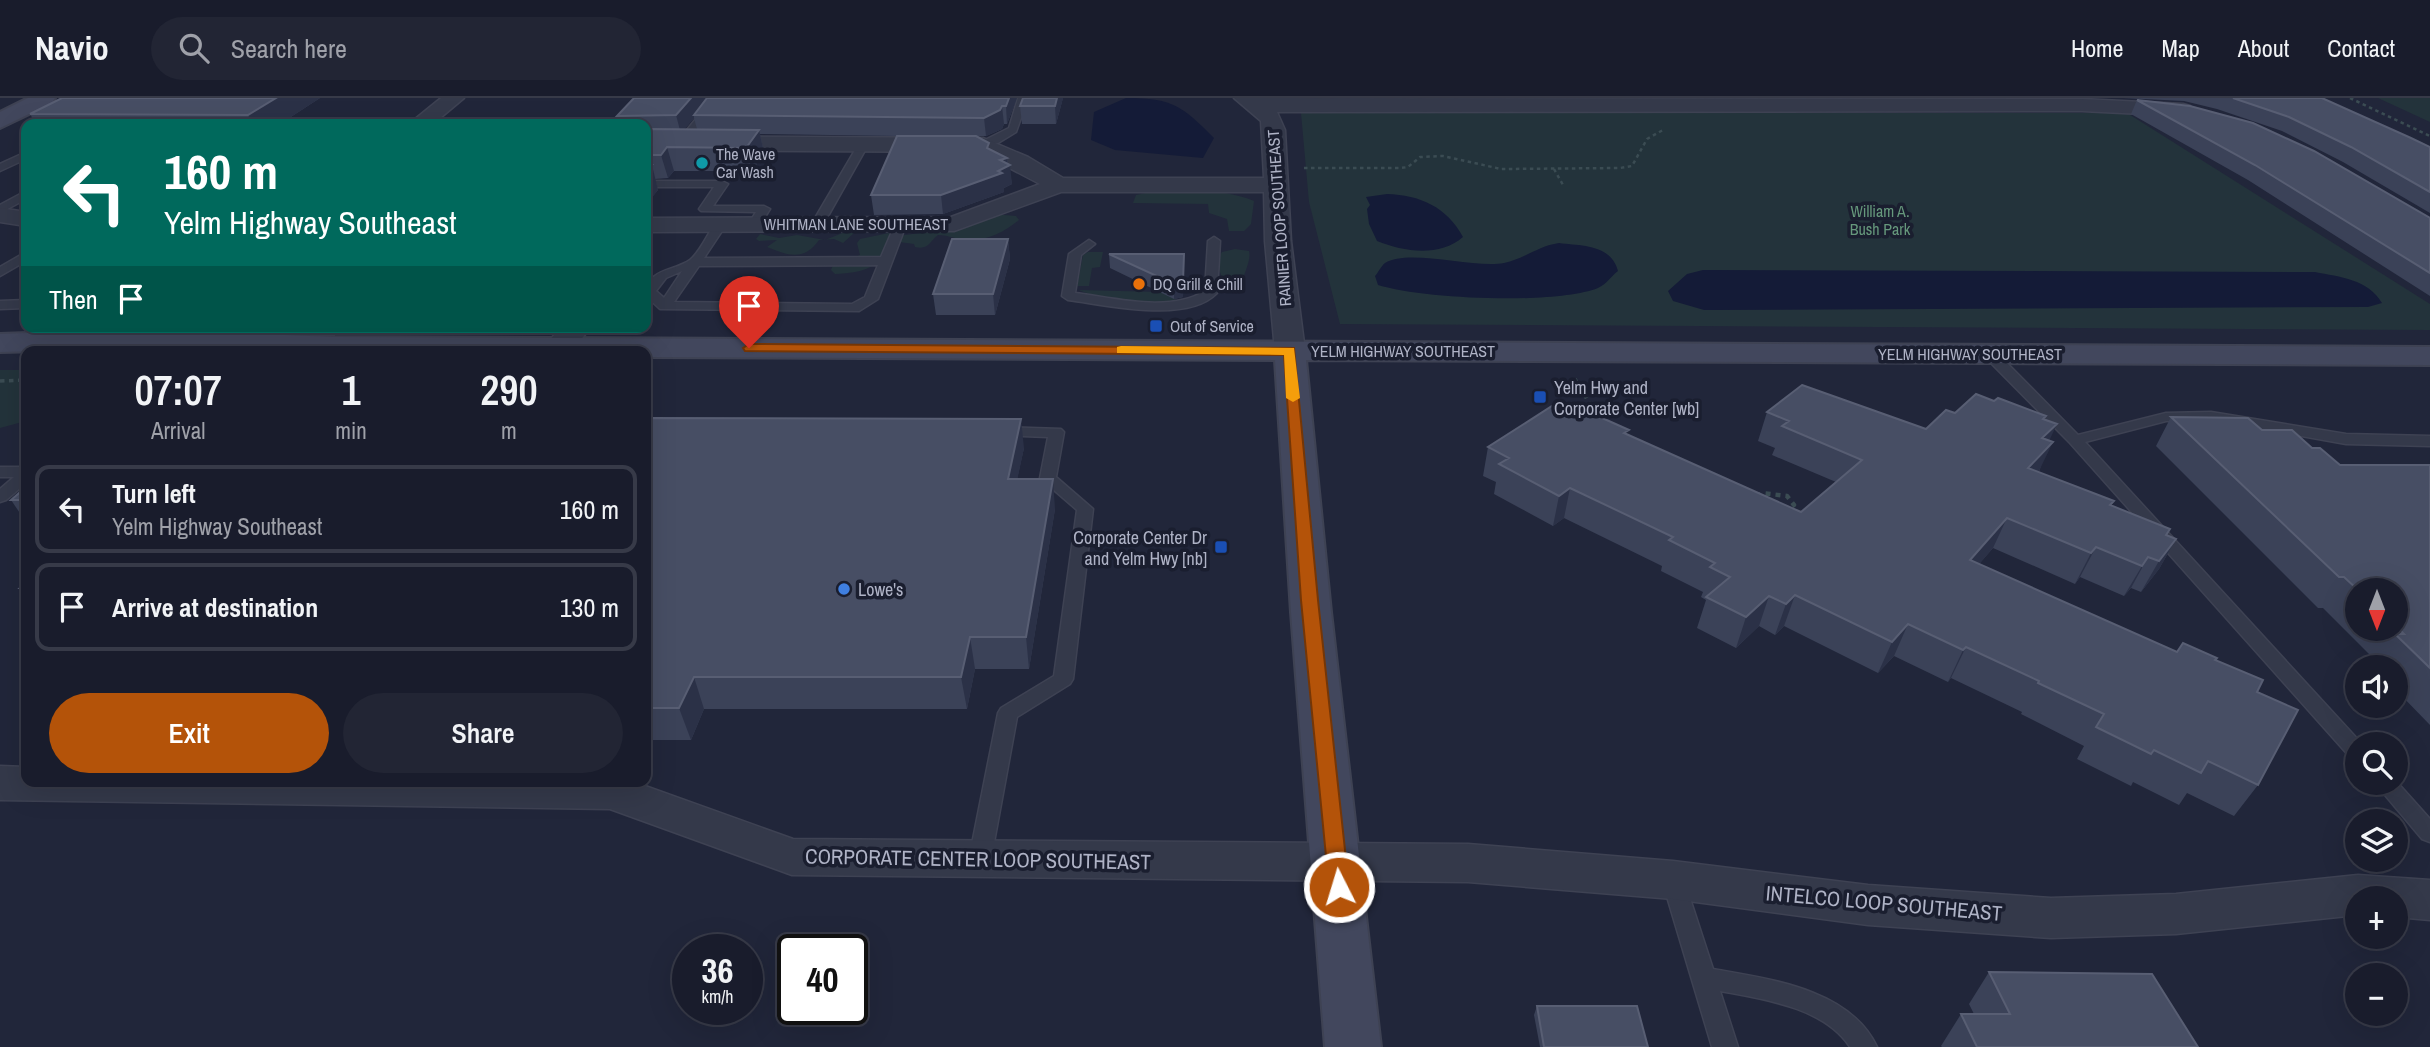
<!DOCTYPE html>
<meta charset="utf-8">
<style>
body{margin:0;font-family:"Archivo Narrow",sans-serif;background:#222534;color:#f1f3f6;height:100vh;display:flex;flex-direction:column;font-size:26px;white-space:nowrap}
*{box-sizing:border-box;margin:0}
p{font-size:23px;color:#9fa1a9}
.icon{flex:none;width:38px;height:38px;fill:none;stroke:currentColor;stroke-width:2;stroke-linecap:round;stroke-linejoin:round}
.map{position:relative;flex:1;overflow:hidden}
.drawer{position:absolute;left:21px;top:248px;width:630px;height:441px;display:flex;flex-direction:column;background:#191c2c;border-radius:14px;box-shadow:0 7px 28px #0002,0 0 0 2px #373a48}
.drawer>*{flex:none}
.guide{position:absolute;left:21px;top:21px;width:630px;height:214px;border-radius:14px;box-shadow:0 7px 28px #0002,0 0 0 2px #373a48;background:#00695c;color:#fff;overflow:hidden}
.needle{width:46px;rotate:180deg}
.fabs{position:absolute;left:2345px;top:480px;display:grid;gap:14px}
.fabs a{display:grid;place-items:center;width:63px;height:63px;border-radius:50%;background:#191c2c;box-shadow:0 7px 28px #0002,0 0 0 2px #373a48;font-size:35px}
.speed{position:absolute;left:672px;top:836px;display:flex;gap:14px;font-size:35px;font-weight:700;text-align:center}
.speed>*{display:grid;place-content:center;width:91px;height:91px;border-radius:50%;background:#191c2c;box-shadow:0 7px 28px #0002,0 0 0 2px #373a48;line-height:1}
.speed small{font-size:18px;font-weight:400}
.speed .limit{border:4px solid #111;border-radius:10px;background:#fff;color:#111}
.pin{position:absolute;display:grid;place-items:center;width:60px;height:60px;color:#fff;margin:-72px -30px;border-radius:50% 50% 50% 0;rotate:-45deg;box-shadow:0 0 7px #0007}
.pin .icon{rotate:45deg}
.me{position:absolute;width:77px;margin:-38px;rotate:355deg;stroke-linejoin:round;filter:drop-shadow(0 0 5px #0008)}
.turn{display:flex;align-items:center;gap:24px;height:147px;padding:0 28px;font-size:32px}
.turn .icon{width:91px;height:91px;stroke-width:2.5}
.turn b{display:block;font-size:49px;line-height:60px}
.then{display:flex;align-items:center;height:66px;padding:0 28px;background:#0003;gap:14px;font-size:26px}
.eta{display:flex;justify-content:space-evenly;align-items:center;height:119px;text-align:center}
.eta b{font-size:42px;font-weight:600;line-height:49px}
.button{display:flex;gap:14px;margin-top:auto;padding:14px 28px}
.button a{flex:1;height:80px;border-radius:42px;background:#b45309;color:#fff;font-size:28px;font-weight:600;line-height:80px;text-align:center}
.button a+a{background:#222534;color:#f1f3f6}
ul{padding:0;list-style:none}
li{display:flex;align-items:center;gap:21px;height:88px;margin:0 14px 10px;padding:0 14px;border:4px solid #373a48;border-radius:14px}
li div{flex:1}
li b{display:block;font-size:26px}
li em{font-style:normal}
header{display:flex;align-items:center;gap:42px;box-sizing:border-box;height:98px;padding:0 35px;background:#191c2c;border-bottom:2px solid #373a48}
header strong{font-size:33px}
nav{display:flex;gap:38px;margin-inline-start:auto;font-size:24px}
.search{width:490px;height:63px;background:#222534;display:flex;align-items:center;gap:18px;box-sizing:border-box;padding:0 24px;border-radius:38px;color:#9fa1a9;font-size:26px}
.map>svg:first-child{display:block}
</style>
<header>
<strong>Navio</strong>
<div class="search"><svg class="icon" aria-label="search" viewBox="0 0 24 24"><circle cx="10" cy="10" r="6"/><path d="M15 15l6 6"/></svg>Search here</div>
<nav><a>Home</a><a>Map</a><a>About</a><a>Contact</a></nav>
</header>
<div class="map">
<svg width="2430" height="949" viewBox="0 0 2430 949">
<rect width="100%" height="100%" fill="#21263a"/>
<!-- green -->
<g fill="#23333b">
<path d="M2378 0H2430V24Z"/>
<path d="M1301 15H2127L2430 206V232L1340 226 1309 104Z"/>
<path d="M1150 94C1183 94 1223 89 1254 103L1251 126 1244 133H1229L1227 121 1209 115 1208 106 1133 105 1136 97Z"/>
<path d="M992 116 1016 118 1019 122C1002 136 983 145 960 141 953 140 947 137 938 137 929 144 929 152 915 149L914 146 899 144C873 168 873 174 835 176L831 172C838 155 846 163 860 157L857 145 860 141 889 135 898 138 920 135Z"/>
<path d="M845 134 854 135 843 145 834 141 819 142C804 163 789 158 767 149L777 142 759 143 756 141 760 136 779 140 797 137 825 142Z"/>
<path d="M1235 151 1249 153C1252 164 1241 178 1242 191H1224C1224 176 1212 167 1222 154Z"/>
<path d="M1088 154H1103L1100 169 1092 170 1089 188H1077L1083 157Z"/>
<path d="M1079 192 1160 194 1181 204C1154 205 1103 204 1079 192Z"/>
<path d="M0 272H26V323L0 330Z"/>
</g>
<!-- water -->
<g fill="#141b37">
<path d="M1126 0C1173 0 1182 8 1214 40L1203 60 1115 52 1091 42 1094 14Z"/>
<path d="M1387 96C1420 97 1447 109 1463 139 1440 159 1404 154 1377 143L1369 126 1367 111 1370 107 1366 99Z"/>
<path d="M1559 145C1581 148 1611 146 1618 173 1610 179 1607 186 1598 190 1555 207 1423 201 1378 187L1375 178C1378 175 1381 168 1385 165 1409 150 1475 171 1504 165 1524 161 1538 148 1559 145Z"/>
<path d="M1703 172 2315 174C2340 179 2368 181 2382 205L2368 209 1704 212 1673 203 1668 193 1687 176Z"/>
</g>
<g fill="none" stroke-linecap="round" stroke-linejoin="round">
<defs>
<g id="lane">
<path d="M713 0H723L685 48H677V44Z"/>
<path d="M1018 0H1028L1016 34 998 45 979 49V45L1009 30Z"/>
<path d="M863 44 868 47 823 127 813 130 811 127 858 47Z"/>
<path d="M26 54V61L0 73V66Z"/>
<path d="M646 83H722L728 86 713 108H764L770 111 758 130 754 131 748 127 756 114 701 113 699 111 714 89H646Z"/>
<path d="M26 93V101L0 115V107Z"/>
<path d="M720 123 726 127 704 160 881 159 896 124 906 127 878 201 859 213 660 211 646 198C646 170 673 174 690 162 700 154 708 135 716 124ZM878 167 865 199 852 206 674 204 699 168ZM682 173 664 200 656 193 666 180Z"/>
<path d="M1214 139 1220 143 1217 195C1187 226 1108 207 1068 202L1062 198 1069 156 1089 142 1095 146 1081 157 1075 195C1115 200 1169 215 1205 193L1208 143Z"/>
<path d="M26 154V163L0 178V169Z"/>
<path d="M26 202V210L0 211V203Z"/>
<path d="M1991 253 1996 254 2078 337 2166 315 2211 314 2346 336 2430 338V348L2346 346 2211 322 2166 323 2085 344 2362 646H2357V661L2350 659 2070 345 1986 260V254Z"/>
<path d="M1000 329 1061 331 1064 334 1056 379 1093 411 1073 581 1070 586 1017 619 991 761 988 767 980 770 972 767 969 761 998 615 1001 610 1054 578 1077 412 1040 380 1048 339 995 337 992 334 995 331Z"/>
<path d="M0 369H26V385L6 402 0 404V391L14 379H0Z"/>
<path d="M2396 683 2430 721V744L2422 741 2374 684Z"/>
<path d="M1673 773 1681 776 1684 782 1713 871C1769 881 1850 891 1877 949H1850C1824 909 1763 901 1720 893L1738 949H1712L1662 782 1665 776Z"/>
</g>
<g id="street">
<path d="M441 0H464L433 26H409Z"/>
<path d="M1234 0 2082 1 2183 6 2190 8 2193 12 2190 16 2183 18 2082 13 1277 14 1285 32 1291 143 1305 253 1300 259 1290 262 1280 259 1275 253 1265 143 1264 94H1061L954 133 646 134V120L951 119 1040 86 979 54 646 52V38L983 40 1028 59 1063 80H1264L1261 23Z"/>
<path d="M0 110 26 114V128L0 124Z"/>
<path d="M561 229H591L571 254H548L544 249Z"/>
<path d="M0 668 26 669V684H634L793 741 1468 746 1673 763 1868 787 2051 800 2176 796 2358 777 2430 782V822L2396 819V800H2357V817L2176 836 2051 840 1868 827 1673 801 1468 784 792 777 610 711 0 702Z"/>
</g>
<g id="secondary">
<path d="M28 0H55L52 5 0 30V14Z"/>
<path d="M84 233 209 234 335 239 2430 249V267L1306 262 1331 514 1381 949H1325L1291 514 1275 262 646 259V254L126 251 0 254V236Z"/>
</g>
</defs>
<!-- lane casing -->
<use href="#lane" stroke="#3e4253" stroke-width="3"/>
<!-- street casing -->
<use href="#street" stroke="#3e4253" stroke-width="3"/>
<!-- secondary casing -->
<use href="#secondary" stroke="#3e4253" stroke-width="4"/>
<!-- path-far2 -->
<g stroke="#3b4c53" stroke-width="2.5" stroke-dasharray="3.5 3.5" stroke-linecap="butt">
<path d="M2350 0 2430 38"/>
<path d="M1304 70H1401L1408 69 1420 59 1443 58 1501 71 1620 70 1632 68 1647 41 1663 32"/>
<path d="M1554 71 1563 87"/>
</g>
<!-- path-far1 -->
<g stroke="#3b4c53" stroke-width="3.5" stroke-dasharray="4.5 4.5" stroke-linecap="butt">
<path d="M1575 281 1598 320"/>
<path d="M0 283 26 282"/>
</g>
<!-- path -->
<path stroke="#3b4c53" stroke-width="4.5" stroke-dasharray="5 5" stroke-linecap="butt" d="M1757 399 1762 395 1787 398 1794 407 1787 411"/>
<!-- lane -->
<use href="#lane" fill="#34394a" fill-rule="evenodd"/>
<!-- street -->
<use href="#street" fill="#34394a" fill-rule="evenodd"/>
<!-- secondary -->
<use href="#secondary" fill="#42475d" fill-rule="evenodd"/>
</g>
<!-- wall -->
<g fill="#3b4258" fill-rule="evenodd">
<path d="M320 0 280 26H36L30 16Z"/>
<path d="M634 0H1017L1007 26H1004L1002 31 986 38H977L990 52 1007 60 1012 86 1004 90V94L943 116 874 117 871 97 897 38 760 36 764 55 752 73H674L668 80 655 81 658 92 646 106V26H619L617 18ZM694 20 697 31H684Z"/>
<path d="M1023 0H1063L1056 26H1022L1020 8Z"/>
<path d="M2123 0H2322L2430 49V115L2343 64 2282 33 2217 11 2184 3Z"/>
<path d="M2137 2 2430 120V198L2248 82 2131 16Z"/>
<path d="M1008 141 1010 161 995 217H936L933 196Z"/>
<path d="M1109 156 1184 171 1183 199 1174 201 1110 170Z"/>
<path d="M1994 303 2046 318 2044 321 2049 343 2039 374 2114 403 2111 408 2170 431 2167 437 2176 441 2159 471 2141 494 2131 490 2124 498 2080 479 2075 486 1993 450 1979 466 2177 554 2215 562 2257 594 2258 687 2234 718 2187 695 2179 707 2133 684 2131 688 2077 661 2084 648 2021 616 2022 614 1951 580 1948 584 1894 558 1878 575 1784 528 1775 537 1759 528 1736 550 1697 530 1706 502 1701 499 1703 494 1661 473 1662 468 1564 420 1553 428 1494 396 1496 384 1483 378 1488 349 1573 318 1628 337 1801 414 1836 384 1772 357 1775 350 1758 343 1767 314 1926 331 1955 315Z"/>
<path d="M2171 319 2262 332 2312 350 2340 367H2430V627L2396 592V569H2372L2371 567 2375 562 2323 510H2318L2156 348ZM2357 492H2396V530H2357Z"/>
<path d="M646 320 1024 350 1017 381 1055 411 1029 571H975L967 611H704L691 642H646Z"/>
<path d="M26 389V424L11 402Z"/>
<path d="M26 485V498L20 490Z"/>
<path d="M1989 874 2198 949H1942L1941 948 1961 916H1974L1969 906Z"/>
<path d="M1537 908 1648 949H1540L1534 917Z"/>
</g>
<!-- shaded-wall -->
<g fill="#2b3147">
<path d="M276 0H320L280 26H252L248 17Z"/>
<path d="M691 0H711L694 17V20L681 36 676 17Z"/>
<path d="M1009 0H1017L1007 26 1006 8Z"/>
<path d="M1057 0H1063L1056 26 1055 8Z"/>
<path d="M1002 8 1004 26 1002 31 986 38 984 20Z"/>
<path d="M759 32 764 55 752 73 746 50Z"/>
<path d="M667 49 674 73 668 80 661 57Z"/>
<path d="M1007 60 1008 68 1010 67 1012 86 1004 90V94L943 116 941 97 1000 62Z"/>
<path d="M652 67 658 92 647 106 646 102V75Z"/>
<path d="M1008 141 1010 161 995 217 993 196Z"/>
<path d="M1184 156 1183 199 1174 201V186Z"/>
<path d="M1021 321 1024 350 1011 411 1008 381Z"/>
<path d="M2057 326 2044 354 2053 344 2039 373 2015 399 2042 340Z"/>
<path d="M1053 381 1055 411 1029 571 1026 539Z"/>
<path d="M1570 390 1564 420 1553 428 1559 398Z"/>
<path d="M2007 420 1993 450 1956 493 1970 462Z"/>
<path d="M2176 441 2159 471 2141 494 2159 463Z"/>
<path d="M2096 449 2080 479 2075 486 2091 455Z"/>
<path d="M2148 459 2131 490 2124 498 2142 468Z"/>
<path d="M1795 497 1784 528 1775 537 1786 506Z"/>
<path d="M1769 498 1759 528 1736 550 1746 519Z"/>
<path d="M1908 526 1894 558 1878 575 1892 544Z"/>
<path d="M970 539 975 571 967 611 961 579Z"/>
<path d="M1966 549 1951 580 1948 584 1963 552Z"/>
<path d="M694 579 704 611 691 642 679 610Z"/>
</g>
<!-- building -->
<g fill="#474e64" stroke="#585e73" stroke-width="2">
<path d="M62 0H276L248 17 30 16Z"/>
<path d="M634 0H691L676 17 617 18Z"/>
<path d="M707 0H1009L1006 8H1002L1000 12 984 20 694 17Z"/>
<path d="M1023 0H1057L1055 8H1020Z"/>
<path d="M2233 0H2322L2411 40 2430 49V94L2351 49 2289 19Z"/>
<path d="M2137 2 2190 8 2253 25 2314 53 2430 120V175L2255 67Z"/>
<path d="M646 31 759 32 746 50 667 49 661 57H646Z"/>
<path d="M897 38H976L989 45 987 50 1007 60 1000 62 1010 67 998 73 1002 75 941 97H871Z"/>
<path d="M646 67H652L646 75Z"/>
<path d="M952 141H1008L993 196H933Z"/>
<path d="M1109 156H1184L1183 184 1174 186Z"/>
<path d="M1802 287 1926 331 1946 312 1955 315 1976 296 1994 303 1998 300 2046 318 2043 321 2057 326 2042 340 2053 344 2028 370 2114 403 2110 407 2170 431 2166 437 2176 441 2159 463 2148 459 2142 468 2096 449 2091 455 2007 420 1970 462 2177 554 2183 545 2217 560 2215 562 2263 582 2257 594 2298 612 2258 687 2208 663 2201 675 2154 652 2151 656 2096 629 2104 616 2038 585 2039 583 1966 549 1963 552 1908 526 1892 544 1795 497 1786 506 1769 498 1746 519 1706 499 1730 479 1710 469 1715 465 1669 442 1673 439 1570 390 1559 398 1499 366 1509 360 1488 349 1552 308 1573 318 1582 311 1629 332 1624 335 1801 414 1862 362 1782 328 1789 323 1767 314Z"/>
<path d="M2171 319 2248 320 2262 332H2292L2312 350H2320L2340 367H2430V570L2395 536H2404L2396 528V492H2358L2344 479H2339Z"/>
<path d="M646 320 1021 321 1008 381H1053L1026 539H970L961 579H694L679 610H646Z"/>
<path d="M26 389V402H11Z"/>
<path d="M26 485V490H20Z"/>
<path d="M1989 874 2152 876 2198 949H1977L1961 916H2010Z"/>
<path d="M1537 908H1637L1648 949H1544Z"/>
</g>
<!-- route -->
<path fill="#b45309" stroke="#753606" stroke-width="2" d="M749 246 1294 250 1318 502 1349 789 1346 795 1339 798 1332 795 1329 789 1301 502 1284 257 745 253 743 250Z"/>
<!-- slow -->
<path fill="#f59e0b" d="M1121 248 1294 250 1300 300 1293 304 1286 300 1284 257 1117 255V249Z"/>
<!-- markers -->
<circle fill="#0f9aa8" stroke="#1a1e2f" stroke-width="2.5" cx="702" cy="65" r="7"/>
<circle fill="#e8710a" stroke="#1a1e2f" stroke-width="2.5" cx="1139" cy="186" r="7"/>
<g fill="#1a4fb4" stroke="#1a1e2f" stroke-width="2.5">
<rect x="1149" y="221" width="14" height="14" rx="3.5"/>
<rect x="1533" y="292" width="14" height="14" rx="3.5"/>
<rect x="1214" y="442" width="14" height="14" rx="3.5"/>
</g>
<circle fill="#3f7fe0" stroke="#1a1e2f" stroke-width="2.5" cx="844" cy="491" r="7"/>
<g text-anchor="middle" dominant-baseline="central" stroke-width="7" stroke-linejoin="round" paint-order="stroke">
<!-- far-poi labels -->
<g font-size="16" fill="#afb3c6" stroke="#1a1e2f" text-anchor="start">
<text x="716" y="56">The Wave<tspan x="716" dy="18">Car Wash</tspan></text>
<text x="1153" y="186">DQ Grill &amp; Chill</text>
<text x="1170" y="228">Out of Service</text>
</g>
<!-- far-park labels -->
<g font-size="16" fill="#66987c" stroke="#1a1e2f">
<text x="1880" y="113">William A.<tspan x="1880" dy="18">Bush Park</tspan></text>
</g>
<!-- far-street labels -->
<g font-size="16" fill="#afb3c6" stroke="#1a1e2f">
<text transform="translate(1279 120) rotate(-94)">RAINIER LOOP SOUTHEAST</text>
<text x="856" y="126">WHITMAN LANE SOUTHEAST</text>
<text x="1403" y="253">YELM HIGHWAY SOUTHEAST</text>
<text x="1970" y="256">YELM HIGHWAY SOUTHEAST</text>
</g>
<!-- poi labels -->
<g font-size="18" fill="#afb3c6" stroke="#1a1e2f" text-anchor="start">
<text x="1554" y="289">Yelm Hwy and<tspan x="1554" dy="21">Corporate Center [wb]</tspan></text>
<text x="1207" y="439" text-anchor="end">Corporate Center Dr<tspan x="1207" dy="21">and Yelm Hwy [nb]</tspan></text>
<text x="858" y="491">Lowe's</text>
</g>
<!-- near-street labels -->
<g font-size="21" fill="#afb3c6" stroke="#1a1e2f">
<text transform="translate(978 761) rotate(1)">CORPORATE CENTER LOOP SOUTHEAST</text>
<text transform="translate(1884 805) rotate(5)">INTELCO LOOP SOUTHEAST</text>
</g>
</g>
</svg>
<div class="fabs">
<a><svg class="needle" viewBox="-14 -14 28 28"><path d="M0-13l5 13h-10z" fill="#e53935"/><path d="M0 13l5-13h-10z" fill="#9fa1a9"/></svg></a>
<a><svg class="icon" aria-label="sound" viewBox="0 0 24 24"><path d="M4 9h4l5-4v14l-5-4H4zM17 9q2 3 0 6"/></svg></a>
<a><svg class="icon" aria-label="search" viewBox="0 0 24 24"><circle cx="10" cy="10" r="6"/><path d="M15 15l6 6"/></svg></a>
<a><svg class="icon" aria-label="layers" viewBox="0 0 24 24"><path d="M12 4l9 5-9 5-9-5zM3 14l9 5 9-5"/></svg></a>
<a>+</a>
<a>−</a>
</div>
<div class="speed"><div>36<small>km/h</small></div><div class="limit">40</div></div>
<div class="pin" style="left:749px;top:250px;background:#d93025"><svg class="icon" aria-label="arrive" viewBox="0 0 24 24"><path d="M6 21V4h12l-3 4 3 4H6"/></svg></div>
<svg class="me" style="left:1339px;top:789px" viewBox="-20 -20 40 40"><circle r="17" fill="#b45309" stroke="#fff" stroke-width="3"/><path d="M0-11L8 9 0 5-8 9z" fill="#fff"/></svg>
<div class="guide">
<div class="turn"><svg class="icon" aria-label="left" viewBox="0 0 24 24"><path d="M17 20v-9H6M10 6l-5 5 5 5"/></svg><div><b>160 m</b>Yelm Highway Southeast</div></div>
<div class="then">Then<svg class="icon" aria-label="arrive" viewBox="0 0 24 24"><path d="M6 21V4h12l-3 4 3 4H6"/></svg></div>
</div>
<section class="drawer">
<div class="eta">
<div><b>07:07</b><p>Arrival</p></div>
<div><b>1</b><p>min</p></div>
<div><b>290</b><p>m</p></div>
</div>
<ul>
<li><svg class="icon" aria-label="left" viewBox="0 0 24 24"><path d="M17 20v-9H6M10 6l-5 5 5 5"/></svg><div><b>Turn left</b><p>Yelm Highway Southeast</p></div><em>160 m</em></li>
<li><svg class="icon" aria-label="arrive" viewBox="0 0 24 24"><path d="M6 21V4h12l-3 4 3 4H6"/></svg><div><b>Arrive at destination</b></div><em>130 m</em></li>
</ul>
<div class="button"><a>Exit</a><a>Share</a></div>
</section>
</div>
